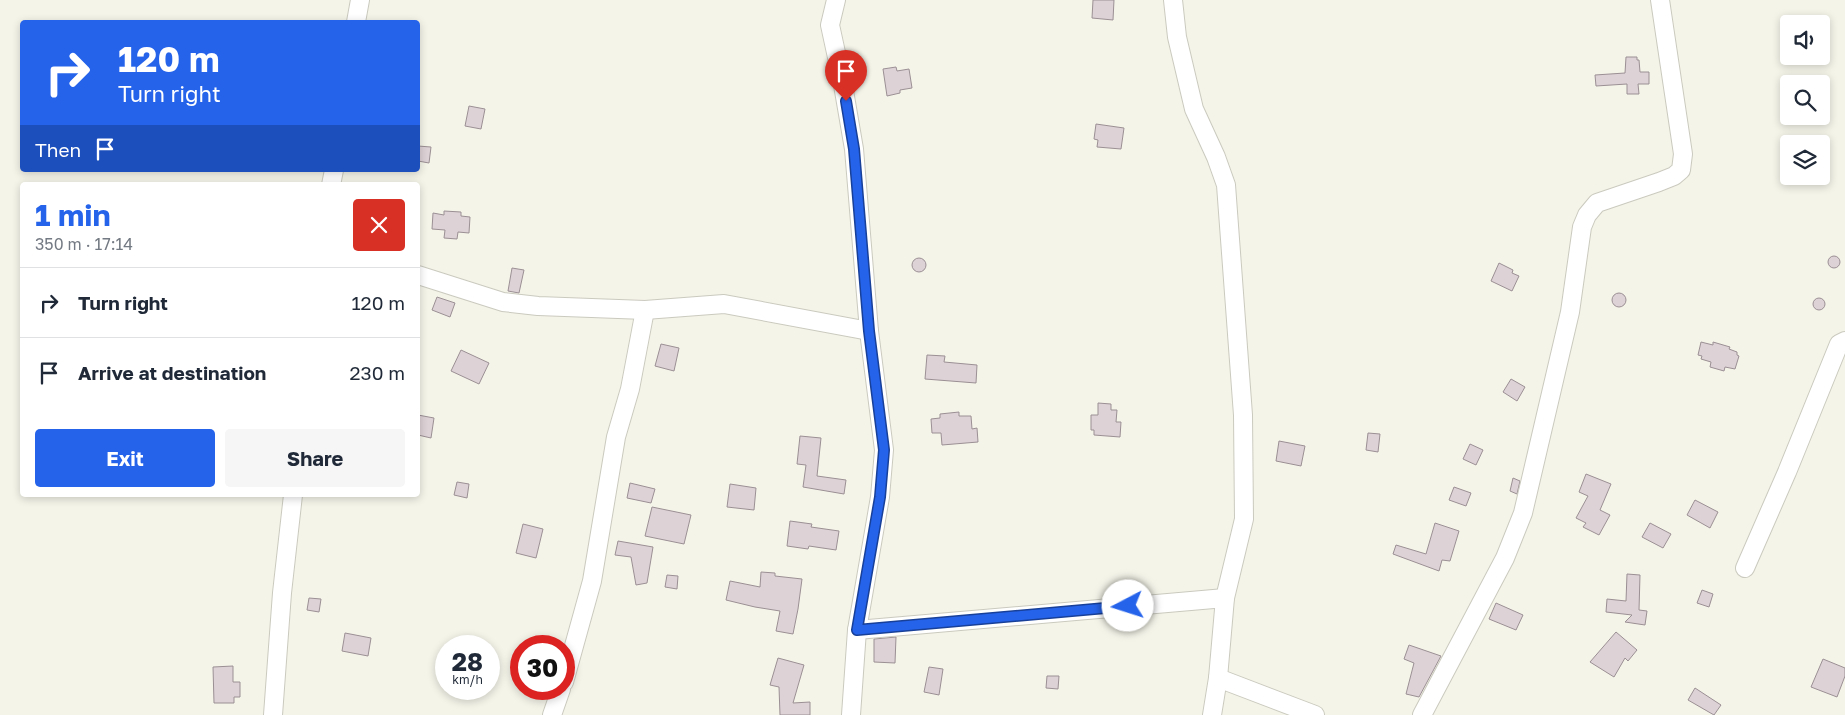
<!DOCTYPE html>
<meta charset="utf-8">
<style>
body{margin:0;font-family:"Golos Text",sans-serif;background:#f6f6f7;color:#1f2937;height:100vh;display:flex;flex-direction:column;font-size:19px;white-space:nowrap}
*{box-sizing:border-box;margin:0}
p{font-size:16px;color:#747a83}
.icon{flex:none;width:28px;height:28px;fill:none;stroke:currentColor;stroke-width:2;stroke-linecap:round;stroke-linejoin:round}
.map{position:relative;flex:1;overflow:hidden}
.drawer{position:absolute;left:20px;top:182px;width:400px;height:315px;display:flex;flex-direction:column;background:#fff;border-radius:5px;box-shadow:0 2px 8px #0003}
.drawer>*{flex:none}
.guide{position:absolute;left:20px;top:20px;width:400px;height:152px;border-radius:5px;box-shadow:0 2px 8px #0003;background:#2563eb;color:#fff;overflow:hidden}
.buttons{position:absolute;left:1780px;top:15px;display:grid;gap:10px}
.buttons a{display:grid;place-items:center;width:50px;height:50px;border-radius:5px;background:#fff;box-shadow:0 2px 8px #0003;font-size:25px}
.speed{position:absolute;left:435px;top:635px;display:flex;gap:10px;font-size:25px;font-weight:700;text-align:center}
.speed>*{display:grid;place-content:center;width:65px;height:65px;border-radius:50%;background:#fff;box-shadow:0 2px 8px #0003;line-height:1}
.speed small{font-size:12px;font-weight:400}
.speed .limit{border:8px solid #d22;background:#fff;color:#111}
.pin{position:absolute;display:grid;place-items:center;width:42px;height:42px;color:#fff;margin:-51px -21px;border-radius:50% 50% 50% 0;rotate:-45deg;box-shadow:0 0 5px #0007}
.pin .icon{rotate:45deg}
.me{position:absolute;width:55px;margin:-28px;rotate:265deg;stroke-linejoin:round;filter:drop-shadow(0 0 4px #0008)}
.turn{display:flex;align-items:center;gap:18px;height:105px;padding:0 15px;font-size:22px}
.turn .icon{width:65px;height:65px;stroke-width:2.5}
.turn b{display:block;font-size:35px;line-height:42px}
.then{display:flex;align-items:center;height:48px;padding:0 15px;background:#0003;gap:10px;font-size:19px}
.round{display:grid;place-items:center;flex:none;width:52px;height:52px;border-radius:5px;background:#f6f6f7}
.summary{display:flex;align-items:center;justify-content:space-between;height:85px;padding:0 15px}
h1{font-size:30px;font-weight:700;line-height:38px;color:#2563eb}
.cta{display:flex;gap:10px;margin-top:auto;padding:10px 15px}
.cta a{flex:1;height:58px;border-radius:5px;background:#2563eb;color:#fff;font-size:20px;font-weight:700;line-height:58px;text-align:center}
.cta a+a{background:#f6f6f7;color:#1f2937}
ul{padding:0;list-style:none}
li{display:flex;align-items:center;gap:15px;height:70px;padding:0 15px;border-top:1px solid #e0e1e3}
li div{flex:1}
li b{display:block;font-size:19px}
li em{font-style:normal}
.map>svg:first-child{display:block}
</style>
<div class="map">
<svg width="1845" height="715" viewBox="0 0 1845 715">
<rect width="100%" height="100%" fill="#f5f4e9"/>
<!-- building -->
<g fill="#ddd2d6" stroke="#9b9094">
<path d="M1093 0H1114L1113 20 1092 18Z"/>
<path d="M1626 57H1637V60H1639L1640 72H1649V84H1638L1639 94H1627V84L1596 86 1595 75 1625 73Z"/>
<path d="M896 67 897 71 909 69 912 88 900 90V93L887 96 883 69Z"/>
<path d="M469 106 485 109 481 129 465 126Z"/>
<path d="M1096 124 1124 128 1121 149 1097 147 1098 140 1094 139Z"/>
<path d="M418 146 431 147 429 163 418 161Z"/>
<path d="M444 211 461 212V216L470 217 469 233 458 232 457 239 444 238 445 230 432 229 433 213 444 215Z"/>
<circle cx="1834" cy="262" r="6"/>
<circle cx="919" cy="265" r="7"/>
<path d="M1499 263 1513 270 1512 273 1519 276 1512 291 1491 281Z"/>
<path d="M512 268 524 270 519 293 508 291Z"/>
<circle cx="1619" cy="300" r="7"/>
<path d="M437 297 455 303 450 317 432 310Z"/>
<circle cx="1819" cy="304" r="6"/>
<path d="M1701 342 1713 345V342L1730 347 1729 349 1737 352V355L1739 356 1735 369 1725 367 1724 371 1710 367 1711 362 1701 359 1702 356 1698 355Z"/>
<path d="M661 344 679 348 674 371 655 366Z"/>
<path d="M461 350 489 363 479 384 451 371Z"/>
<path d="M927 355 945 356 944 362 977 365 976 383 925 379Z"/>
<path d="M1511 379 1525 387 1517 401 1503 392Z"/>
<path d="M1098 403 1111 404V410H1117L1116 422H1121L1120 437 1094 435V430H1091V415H1098Z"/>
<path d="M959 412V416H971L972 429 977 428 978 442 942 445 941 433H932L931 419 940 418V414Z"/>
<path d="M418 415 434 418 431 438 418 435Z"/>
<path d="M1368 433 1380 434 1378 452 1366 450Z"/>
<path d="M800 436 821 438 817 476 846 480 844 494 803 487 806 465 797 464Z"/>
<path d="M1279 441 1305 446 1301 466 1276 461Z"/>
<path d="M1470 444 1483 450 1476 465 1463 459Z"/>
<path d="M1586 474 1611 484 1600 510 1610 515 1599 535 1583 527 1586 523 1576 518 1588 496 1579 492Z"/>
<path d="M1513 478 1520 481 1517 494 1510 491Z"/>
<path d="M457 482 469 484 467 498 454 495Z"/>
<path d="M630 483 655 489 651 503 627 498Z"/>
<path d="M730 484 756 488 754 510 727 507Z"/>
<path d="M1454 487 1471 493 1466 506 1449 500Z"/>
<path d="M1695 500 1718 512 1710 528 1687 515Z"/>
<path d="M652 507 691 515 684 544 645 536Z"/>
<path d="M790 521 812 524 811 527 839 531 836 550 809 546 808 549 787 546Z"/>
<path d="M1435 523 1459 531 1450 561 1442 560 1439 571 1393 554 1396 545 1426 554Z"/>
<path d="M1650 523 1671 534 1663 548 1642 537Z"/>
<path d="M523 524 543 529 536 558 516 553Z"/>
<path d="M618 541 653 547 647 583 636 585 631 557 615 555Z"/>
<path d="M761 572 775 573V576L802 579 798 609 793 634 776 631 780 611 755 607 726 600 730 581 760 587Z"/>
<path d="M1627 574 1640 575 1639 610 1647 611 1645 625 1625 622 1632 615 1606 612 1607 599 1626 601Z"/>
<path d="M667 575 678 576 677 589 665 587Z"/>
<path d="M1702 590 1713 594 1709 607 1697 603Z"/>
<path d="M309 598 321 599 319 612 307 610Z"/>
<path d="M1496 603 1523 615 1516 630 1489 619Z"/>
<path d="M1616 632 1637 650 1628 661 1625 658 1614 677 1590 662Z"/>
<path d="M345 633 371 638 368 656 342 651Z"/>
<path d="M896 637 895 663 874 662V639Z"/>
<path d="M1409 645 1441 656 1419 697 1406 694 1414 663 1404 659Z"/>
<path d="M778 658 804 665 793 703 810 702V715H780L779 687 770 685Z"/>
<path d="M1823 659 1845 668V676L1837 697 1811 687Z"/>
<path d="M233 666V682H240V697H234V703H214L213 667Z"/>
<path d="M929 667 943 669 939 695 924 692Z"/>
<path d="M1047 676H1059L1058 689 1046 688Z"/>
<path d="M1695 688 1721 705 1714 715 1688 700Z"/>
</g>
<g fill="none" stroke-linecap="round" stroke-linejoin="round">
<defs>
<g id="street">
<path d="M836 0 830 25 843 85 854 149 869 331 884 450 880 497 857 630 851 715"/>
<path d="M1173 0 1177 37 1194 109 1216 157 1226 185 1243 415 1244 519 1225 598 1218 678 1212 715"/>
<path d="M356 22 360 0"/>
<path d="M331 185 334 170"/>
<path d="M418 275 503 302 538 306 645 310 724 304 869 331"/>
<path d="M1745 568 1787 472 1839 344 1845 341"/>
<path d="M857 630 1225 598"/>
<path d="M1218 678 1315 715"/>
<path d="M564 682 592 581 616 437 630 389 645 310"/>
<path d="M273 715 282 593 293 495"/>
<path d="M552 715 561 689"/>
<path d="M1422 715 1505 558 1523 513 1570 312 1582 227 1587 215 1597 203 1659 182 1674 176 1681 170 1683 154 1660 0"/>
</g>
</defs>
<!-- street casing -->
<use href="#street" stroke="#cbcabf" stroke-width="20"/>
<!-- street -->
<use href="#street" stroke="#fff" stroke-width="18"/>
</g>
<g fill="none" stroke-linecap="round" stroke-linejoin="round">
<defs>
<path id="route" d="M846 101 854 149 869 331 884 450 880 497 857 630 1128 606"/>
</defs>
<!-- route casing -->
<use href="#route" stroke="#184099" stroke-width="12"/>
<!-- route -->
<use href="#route" stroke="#2563eb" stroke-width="9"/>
</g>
</svg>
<div class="buttons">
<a><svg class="icon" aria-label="sound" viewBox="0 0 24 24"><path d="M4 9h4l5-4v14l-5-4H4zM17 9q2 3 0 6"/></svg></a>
<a><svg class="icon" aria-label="search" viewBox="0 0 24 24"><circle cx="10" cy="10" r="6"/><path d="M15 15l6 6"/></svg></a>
<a><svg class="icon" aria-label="layers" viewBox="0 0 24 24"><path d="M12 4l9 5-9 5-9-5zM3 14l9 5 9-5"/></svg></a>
</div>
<div class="speed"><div>28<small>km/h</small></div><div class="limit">30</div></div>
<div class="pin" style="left:846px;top:101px;background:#d93025"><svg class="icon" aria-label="arrive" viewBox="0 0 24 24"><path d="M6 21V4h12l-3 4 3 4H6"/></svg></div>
<svg class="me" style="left:1128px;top:606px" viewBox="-20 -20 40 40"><circle r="19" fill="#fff"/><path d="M0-13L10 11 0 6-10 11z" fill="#2563eb"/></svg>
<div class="guide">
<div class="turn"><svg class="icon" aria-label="right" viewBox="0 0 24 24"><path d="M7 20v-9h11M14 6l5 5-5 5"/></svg><div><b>120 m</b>Turn right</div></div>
<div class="then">Then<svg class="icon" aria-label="arrive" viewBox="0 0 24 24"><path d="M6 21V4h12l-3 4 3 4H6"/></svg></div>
</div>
<section class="drawer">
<div class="summary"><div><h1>1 min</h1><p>350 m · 17:14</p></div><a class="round" style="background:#d93025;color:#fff"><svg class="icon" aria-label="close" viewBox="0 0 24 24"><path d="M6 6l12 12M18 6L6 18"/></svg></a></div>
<ul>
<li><svg class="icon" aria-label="right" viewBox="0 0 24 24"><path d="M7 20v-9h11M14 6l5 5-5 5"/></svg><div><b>Turn right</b></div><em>120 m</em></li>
<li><svg class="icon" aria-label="arrive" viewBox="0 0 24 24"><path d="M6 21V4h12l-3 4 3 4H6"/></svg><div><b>Arrive at destination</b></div><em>230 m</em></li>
</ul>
<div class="cta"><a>Exit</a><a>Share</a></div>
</section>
</div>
